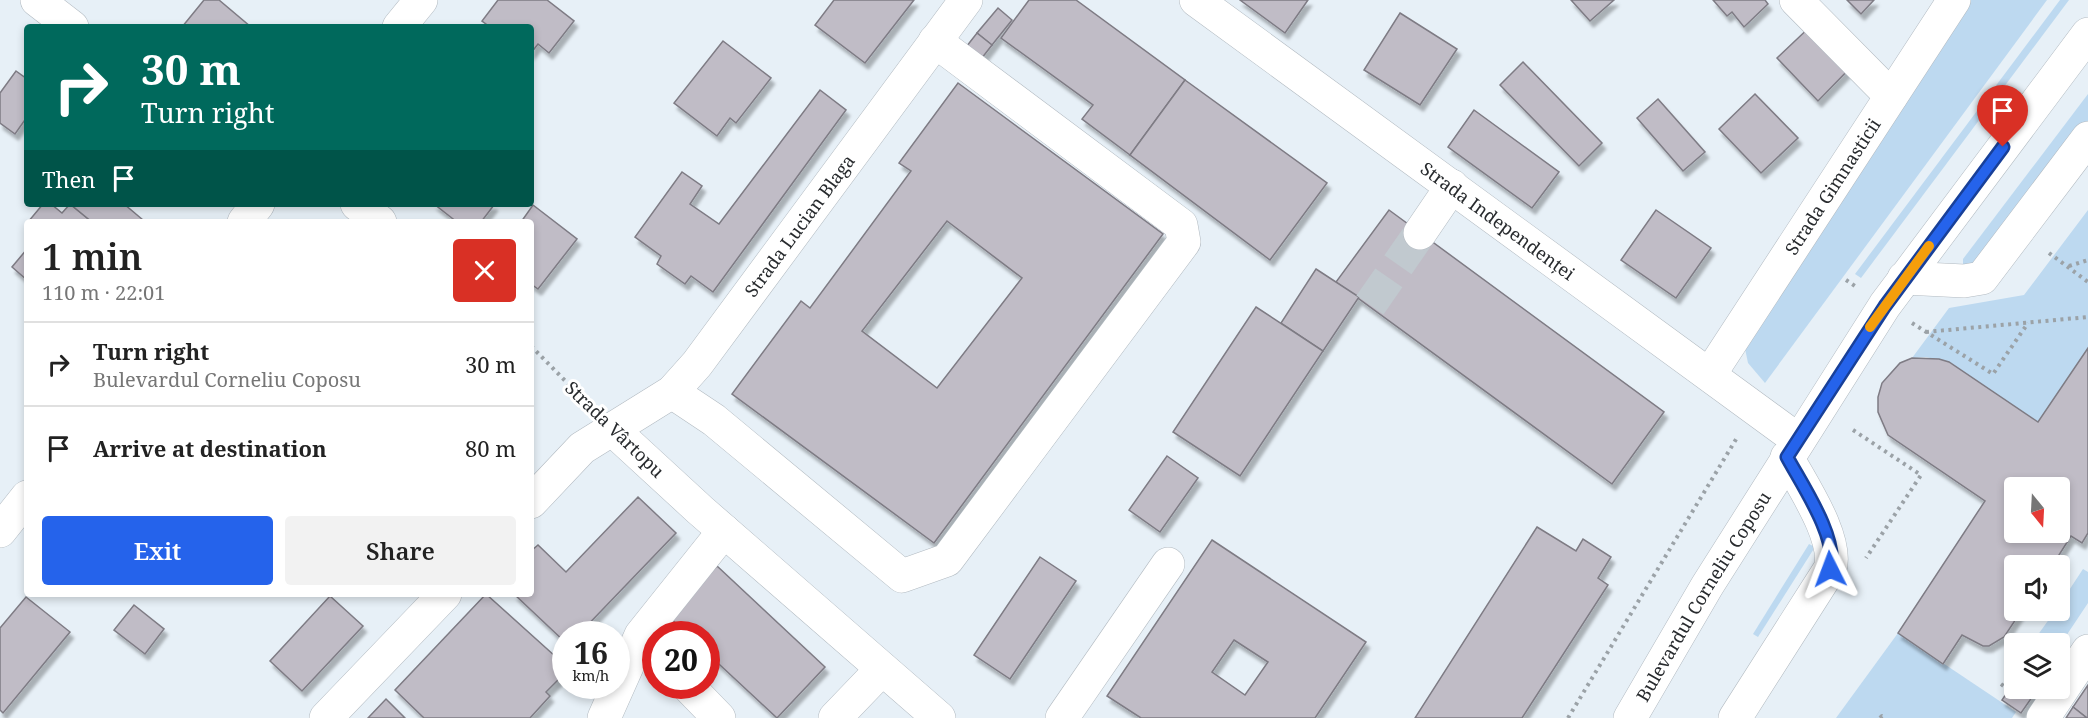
<!DOCTYPE html>
<meta charset="utf-8">
<style>
body{margin:0;font-family:"Noto Serif",serif;background:#f2f2f2;color:#222;height:100vh;display:flex;flex-direction:column;font-size:22px;white-space:nowrap}
*{box-sizing:border-box;margin:0}
p{font-size:20px;color:#767676}
.icon{flex:none;width:33px;height:33px;fill:none;stroke:currentColor;stroke-width:2;stroke-linecap:round;stroke-linejoin:round}
.map{position:relative;flex:1;overflow:hidden}
.drawer{position:absolute;left:24px;top:219px;width:510px;height:378px;display:flex;flex-direction:column;background:#fff;border-radius:6px;box-shadow:0 3px 9px #0003}
.drawer>*{flex:none}
.hud{position:absolute;left:24px;top:24px;width:510px;height:183px;border-radius:6px;box-shadow:0 3px 9px #0003;background:#00695c;color:#fff;overflow:hidden}
.needle{width:39px;rotate:162deg}
.buttons{position:absolute;left:2004px;top:477px;display:grid;gap:12px}
.buttons a{display:grid;place-items:center;width:66px;height:66px;border-radius:6px;background:#fff;box-shadow:0 3px 9px #0003;font-size:30px}
.speed{position:absolute;left:552px;top:621px;display:flex;gap:12px;font-size:30px;font-weight:700;text-align:center}
.speed>*{display:grid;place-content:center;width:78px;height:78px;border-radius:50%;background:#fff;box-shadow:0 3px 9px #0003;line-height:1}
.speed small{font-size:15px;font-weight:400}
.speed .limit{border:9px solid #d22;background:#fff;color:#111}
.pin{position:absolute;display:grid;place-items:center;width:51px;height:51px;color:#fff;margin:-62px -26px;border-radius:50% 50% 50% 0;rotate:-45deg;box-shadow:0 0 6px #0007}
.pin .icon{rotate:45deg}
.me{position:absolute;width:66px;margin:-33px;rotate:357deg;stroke-linejoin:round;filter:drop-shadow(0 0 4px #0008)}
.turn{display:flex;align-items:center;gap:21px;height:126px;padding:0 18px;font-size:27px}
.turn .icon{width:78px;height:78px;stroke-width:2.5}
.turn b{display:block;font-size:42px;line-height:51px}
.then{display:flex;align-items:center;height:57px;padding:0 18px;background:#0003;gap:12px;font-size:22px}
.round{display:grid;place-items:center;flex:none;width:63px;height:63px;border-radius:6px;background:#f2f2f2}
.head{display:flex;align-items:center;justify-content:space-between;height:102px;padding:0 18px}
h1{font-size:36px;font-weight:600;line-height:45px}
.action{display:flex;gap:12px;margin-top:auto;padding:12px 18px}
.action a{flex:1;height:69px;border-radius:6px;background:#2563eb;color:#fff;font-size:24px;font-weight:600;line-height:69px;text-align:center}
.action a+a{background:#f2f2f2;color:#222}
ul{padding:0;list-style:none}
li{display:flex;align-items:center;gap:18px;height:84px;padding:0 18px;border-top:2px solid #e0e0e0}
li div{flex:1}
li b{display:block;font-size:22px}
li em{font-style:normal}
.map>svg:first-child{display:block}
</style>
<div class="map">
<svg width="2088" height="718" viewBox="0 0 2088 718">
<defs>
<filter id="shadow"><feDropShadow dx="3.5" dy="6" stdDeviation="1.5" flood-color="#0004"/></filter>
</defs>
<rect width="100%" height="100%" fill="#e7f0f7"/>
<!-- green -->
<g fill="#bdd9f0">
<path d="M1966 0H2047L1765 383 1748 363 1743 339Z"/>
<path d="M2060 0H2069L1861 278 1855 274Z"/>
<path d="M2088 94V121L1976 268 1963 265V259Z"/>
<path d="M2088 210V348L2038 422 1949 362 1926 357 1912 358 1949 308 2024 295Z"/>
<path d="M1809 544 1815 547 1758 637 1753 634Z"/>
<path d="M2083 569 2088 572V603L2060 645 2032 643 2055 611 2060 610V604Z"/>
<path d="M1898 633 2016 712 2012 718H1836Z"/>
</g>
<!-- building -->
<g fill="#c0bcc6" stroke="#7e7b84" stroke-width="1.5" fill-rule="evenodd" filter="url(#shadow)">
<path d="M204 0H219L251 27H182Z"/>
<path d="M498 0H547L574 21 549 53 538 44 531 53V27H490L482 21Z"/>
<path d="M834 0H914L865 63 815 25Z"/>
<path d="M1029 0H1076L1185 80 1130 155 1082 119 1093 105 1001 38Z"/>
<path d="M1240 0H1308L1285 33Z"/>
<path d="M1571 0H1614L1590 21Z"/>
<path d="M1713 0H1765L1768 4 1744 27 1732 12 1727 16Z"/>
<path d="M1847 0H1874L1861 14Z"/>
<path d="M998 8 1012 20 992 45 977 33Z"/>
<path d="M1400 13 1457 49 1420 105 1364 70Z"/>
<path d="M1815 22 1854 64 1818 101 1777 58Z"/>
<path d="M977 33 992 45 978 63 963 51Z"/>
<path d="M723 41 771 78 736 123 730 118 717 136 674 103Z"/>
<path d="M1523 62 1602 143 1579 166 1500 85Z"/>
<path d="M16 71 27 79V117L15 134 0 123V93Z"/>
<path d="M1185 80 1327 183 1270 260 1130 155Z"/>
<path d="M958 83 1163 234 934 543 732 394 801 301 810 308 911 171 899 163ZM947 221 1022 278 937 388 862 331Z"/>
<path d="M820 90 846 110 713 292 691 276 685 284 657 264 661 256 635 237 682 172 702 186 690 204 719 224Z"/>
<path d="M1755 94 1798 138 1761 173 1719 129Z"/>
<path d="M1658 99 1705 152 1683 171 1637 118Z"/>
<path d="M1474 110 1559 172 1532 208 1448 147Z"/>
<path d="M43 204H51L62 213 70 204 92 222H28Z"/>
<path d="M70 204H124L143 220 141 222H92Z"/>
<path d="M434 204H493L494 205 481 222H457Z"/>
<path d="M533 205 577 239 538 289 531 284V222H521Z"/>
<path d="M1389 210 1664 412 1612 484 1336 282Z"/>
<path d="M1656 210 1711 248 1676 298 1621 260Z"/>
<path d="M27 249V280L12 267Z"/>
<path d="M1316 269 1359 297 1323 351 1281 323Z"/>
<path d="M1256 307 1323 351 1240 476 1173 432Z"/>
<path d="M2088 348V533L2082 543 2071 536 2052 566H2014V610H2022L2004 637 1989 646H1983L1962 635 1943 664 1898 633 1985 501 1888 435 1878 412V397L1882 383 1900 363 1912 358 1939 359 1949 362 2038 422ZM2014 488H2060V532H2014Z"/>
<path d="M1167 456 1198 478 1160 532 1129 510Z"/>
<path d="M638 497 676 533 579 634H566V643L514 594H531V551L538 545 566 572Z"/>
<path d="M1537 527 1576 551 1583 539 1611 557 1598 578 1608 585 1522 718H1415Z"/>
<path d="M1212 540 1366 642 1315 718H1141L1107 696ZM1234 640 1268 662 1245 695 1212 672Z"/>
<path d="M1040 557 1076 581 1010 679 974 655Z"/>
<path d="M717 566 825 667 777 718 706 652V634H688L669 617Z"/>
<path d="M486 594 566 666V672L546 692 550 696 530 718H424L395 690Z"/>
<path d="M330 596 363 626 302 691 270 661Z"/>
<path d="M26 597 70 632 3 713 0 710V628Z"/>
<path d="M134 605 164 629 145 654 114 630Z"/>
<path d="M2014 682V688H2028L2035 693 2021 713 2002 700Z"/>
<path d="M2088 685V718H2087L2073 707Z"/>
<path d="M386 699 405 718H368Z"/>
<path d="M2073 707 2087 718H2066Z"/>
</g>
<g fill="none" stroke-linecap="round" stroke-linejoin="round">
<!-- minor-tunnel -->
<path stroke="#c1c9cf" stroke-width="33" stroke-dasharray="33 16" stroke-linecap="butt" d="M1370 305 1420 233"/>
<defs>
<g id="minor">
<path d="M37 0 72 27"/>
<path id="s1" d="M1196 0 1798 440"/>
<path d="M1796 0 1891 96"/>
<path d="M399 27 421 0"/>
<path d="M357 204 380 222"/>
<path d="M244 222 258 204"/>
<path d="M1420 233 1452 186"/>
<path d="M1904 278 1964 281 1982 278 2088 138"/>
<path id="s2" d="M1710 374 1954 0"/>
<path d="M672 392 714 420 902 576 947 560 1184 242 1181 225 935 41"/>
<path d="M612 429 700 510 939 718"/>
<path id="s3" d="M531 502 582 448 672 392 697 364 966 0"/>
<path d="M0 531 27 497"/>
<path d="M688 686 719 718"/>
<path d="M326 718 445 594"/>
<path d="M604 718 641 635 724 531"/>
<path d="M835 718 882 669"/>
<path d="M1062 718 1168 564"/>
<path d="M1735 718 1830 569C1839 539 1802 485 1787 457"/>
<path d="M2043 718 2088 651"/>
</g>
<g id="major">
<path id="s4" d="M1630 718 1707 586 1885 305 2088 34"/>
</g>
</defs>
<!-- minor casing -->
<use href="#minor" stroke="#b2bac1" stroke-width="34"/>
<!-- major casing -->
<use href="#major" stroke="#b2bac1" stroke-width="34"/>
<!-- path -->
<g stroke="#9ba2a7" stroke-width="4" stroke-dasharray="3 4.5" stroke-linecap="butt">
<path d="M2049 253 2088 282"/>
<path d="M2069 266 2088 260"/>
<path d="M1846 280 1858 288"/>
<path d="M1912 323 1993 374 2028 323"/>
<path d="M1926 332 2088 317"/>
<path d="M531 346 589 405"/>
<path d="M1853 430 1921 475 1866 558"/>
<path d="M2001 684 2009 690"/>
<path d="M1568 718 1738 436"/>
<path d="M1880 718 1882 716 1886 718"/>
</g>
<!-- minor -->
<use href="#minor" stroke="#fff" stroke-width="33"/>
<!-- major -->
<use href="#major" stroke="#fff" stroke-width="33"/>
</g>
<g fill="none" stroke-linecap="round" stroke-linejoin="round">
<defs>
<path id="route" d="M1830 569C1839 539 1802 485 1787 457L1885 306 2003 147"/>
</defs>
<!-- route casing -->
<use href="#route" stroke="#184099" stroke-width="15"/>
<!-- route -->
<use href="#route" stroke="#2563eb" stroke-width="10"/>
<!-- slow -->
<path stroke="#f59e0b" stroke-width="10" d="M1870 327 1929 246"/>
</g>
<g text-anchor="middle" dominant-baseline="central" stroke-width="6" stroke-linejoin="round" paint-order="stroke">
<!-- street labels -->
<g font-size="18" fill="#282b2e" stroke="#fff">
<text stroke="none"><textPath href="#s2" startOffset="224">Strada Gimnasticii</textPath></text>
<text stroke="none"><textPath href="#s1" startOffset="374">Strada Independenței</textPath></text>
<text stroke="none"><textPath href="#s3" startOffset="390">Strada Lucian Blaga</textPath></text>
<text transform="translate(615 429) rotate(44)">Strada Vârtopu</text>
<text stroke="none"><textPath href="#s4" startOffset="142">Bulevardul Corneliu Coposu</textPath></text>
</g>
</g>
</svg>
<div class="buttons">
<a><svg class="needle" viewBox="-14 -14 28 28"><path d="M0-13l5 13h-10z" fill="#e53935"/><path d="M0 13l5-13h-10z" fill="#767676"/></svg></a>
<a><svg class="icon" aria-label="sound" viewBox="0 0 24 24"><path d="M4 9h4l5-4v14l-5-4H4zM17 9q2 3 0 6"/></svg></a>
<a><svg class="icon" aria-label="layers" viewBox="0 0 24 24"><path d="M12 4l9 5-9 5-9-5zM3 14l9 5 9-5"/></svg></a>
</div>
<div class="speed"><div>16<small>km/h</small></div><div class="limit">20</div></div>
<div class="pin" style="left:2003px;top:147px;background:#d93025"><svg class="icon" aria-label="arrive" viewBox="0 0 24 24"><path d="M6 21V4h12l-3 4 3 4H6"/></svg></div>
<svg class="me" style="left:1830px;top:569px" viewBox="-20 -20 40 40"><path d="M0-17L14 15 0 8-14 15z" fill="#2563eb" stroke="#fff" stroke-width="4"/></svg>
<div class="hud">
<div class="turn"><svg class="icon" aria-label="right" viewBox="0 0 24 24"><path d="M7 20v-9h11M14 6l5 5-5 5"/></svg><div><b>30 m</b>Turn right</div></div>
<div class="then">Then<svg class="icon" aria-label="arrive" viewBox="0 0 24 24"><path d="M6 21V4h12l-3 4 3 4H6"/></svg></div>
</div>
<section class="drawer">
<div class="head"><div><h1>1 min</h1><p>110 m · 22:01</p></div><a class="round" style="background:#d93025;color:#fff"><svg class="icon" aria-label="close" viewBox="0 0 24 24"><path d="M6 6l12 12M18 6L6 18"/></svg></a></div>
<ul>
<li><svg class="icon" aria-label="right" viewBox="0 0 24 24"><path d="M7 20v-9h11M14 6l5 5-5 5"/></svg><div><b>Turn right</b><p>Bulevardul Corneliu Coposu</p></div><em>30 m</em></li>
<li><svg class="icon" aria-label="arrive" viewBox="0 0 24 24"><path d="M6 21V4h12l-3 4 3 4H6"/></svg><div><b>Arrive at destination</b></div><em>80 m</em></li>
</ul>
<div class="action"><a>Exit</a><a>Share</a></div>
</section>
</div>
